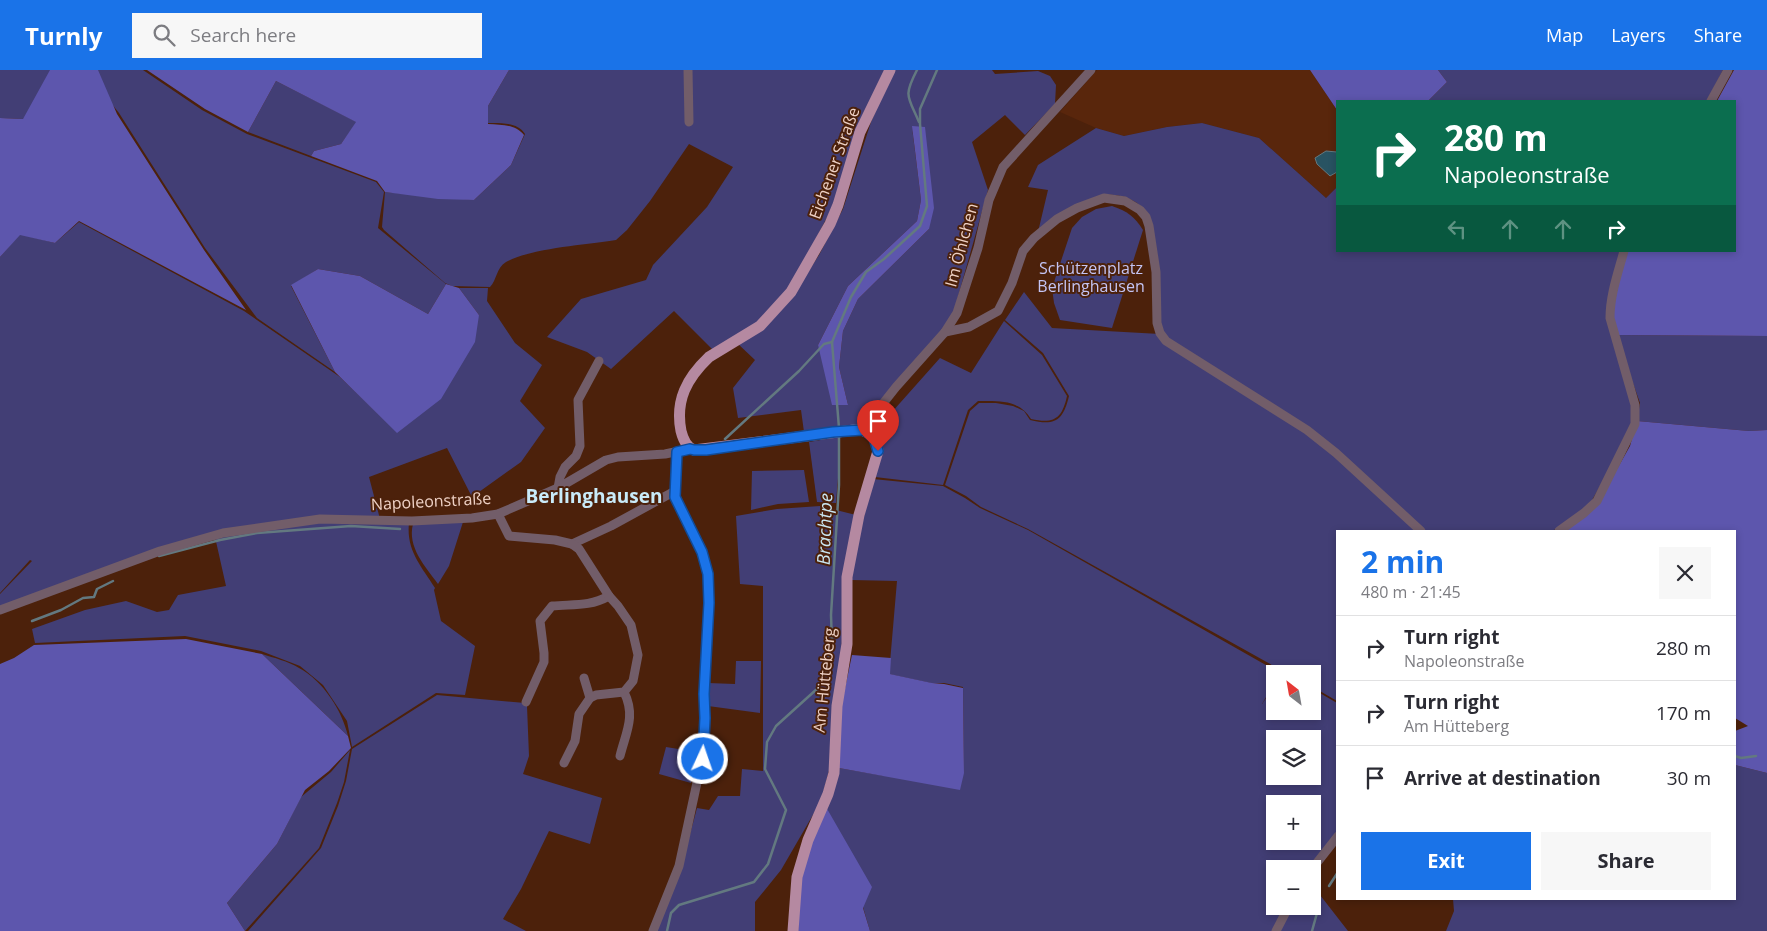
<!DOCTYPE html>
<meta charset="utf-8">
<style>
body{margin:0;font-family:"Open Sans",sans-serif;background:#f7f7f7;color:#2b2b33;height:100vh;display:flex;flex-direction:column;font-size:19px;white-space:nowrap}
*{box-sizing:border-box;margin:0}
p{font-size:16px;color:#7c7c81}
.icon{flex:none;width:28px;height:28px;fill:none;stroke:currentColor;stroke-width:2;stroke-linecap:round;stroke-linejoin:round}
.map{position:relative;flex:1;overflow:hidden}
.panel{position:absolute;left:1336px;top:460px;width:400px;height:370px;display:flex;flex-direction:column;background:#fff;border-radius:0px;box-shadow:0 2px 8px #0003}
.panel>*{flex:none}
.banner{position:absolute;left:1336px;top:30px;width:400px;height:152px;border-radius:0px;box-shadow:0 2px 8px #0003;background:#0b6e4f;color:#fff;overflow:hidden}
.needle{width:32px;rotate:329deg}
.controls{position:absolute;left:1266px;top:595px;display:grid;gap:10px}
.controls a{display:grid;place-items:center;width:55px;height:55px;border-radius:0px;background:#fff;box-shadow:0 2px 8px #0003;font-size:25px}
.pin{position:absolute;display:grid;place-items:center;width:42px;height:42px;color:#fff;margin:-51px -21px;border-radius:50% 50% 50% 0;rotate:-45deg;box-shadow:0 0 5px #0007}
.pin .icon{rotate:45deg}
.me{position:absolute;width:55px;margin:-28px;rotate:3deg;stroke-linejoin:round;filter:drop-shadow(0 0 4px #0008)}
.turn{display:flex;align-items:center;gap:18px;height:105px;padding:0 25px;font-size:22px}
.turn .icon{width:65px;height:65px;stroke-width:2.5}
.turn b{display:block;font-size:35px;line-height:42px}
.lanes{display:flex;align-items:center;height:48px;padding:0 25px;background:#0003;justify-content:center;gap:25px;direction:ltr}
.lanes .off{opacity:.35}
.round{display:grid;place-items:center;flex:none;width:52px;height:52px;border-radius:0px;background:#f7f7f7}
.headline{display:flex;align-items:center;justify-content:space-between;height:85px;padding:0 25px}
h1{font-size:30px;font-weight:700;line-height:38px;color:#1a73e8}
.primary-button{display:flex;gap:10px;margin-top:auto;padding:10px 25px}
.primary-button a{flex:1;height:58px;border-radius:0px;background:#1a73e8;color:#fff;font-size:20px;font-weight:700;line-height:58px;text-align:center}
.primary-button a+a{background:#f7f7f7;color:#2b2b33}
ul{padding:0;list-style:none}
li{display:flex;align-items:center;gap:15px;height:65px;padding:0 25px;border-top:1px solid #e1e1e2}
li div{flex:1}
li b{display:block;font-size:19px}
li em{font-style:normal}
header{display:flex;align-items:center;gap:30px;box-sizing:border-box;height:70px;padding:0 25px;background:#1a73e8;color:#fff}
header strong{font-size:24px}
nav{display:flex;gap:28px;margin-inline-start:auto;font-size:18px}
.search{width:350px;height:45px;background:#f7f7f7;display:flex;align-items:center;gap:12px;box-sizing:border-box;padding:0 18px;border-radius:0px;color:#7c7c81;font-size:19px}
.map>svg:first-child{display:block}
</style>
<header>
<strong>Turnly</strong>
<div class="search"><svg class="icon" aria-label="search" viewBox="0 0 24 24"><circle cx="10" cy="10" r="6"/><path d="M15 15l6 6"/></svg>Search here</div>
<nav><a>Map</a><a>Layers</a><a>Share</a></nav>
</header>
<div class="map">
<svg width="1767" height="861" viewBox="0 0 1767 861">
<rect width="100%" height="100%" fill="#4c210b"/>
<!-- built -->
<path fill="#59260c" d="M1097 0H1310L1337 40V82L1330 106 1337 102V117L1326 128 1259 68 1202 53 1167 57 1124 66 1096 58 1060 42Z"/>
<!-- green -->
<g fill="#423e75" fill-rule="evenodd">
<path d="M0 0H143L202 40 247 64 376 112 384 122 378 158 446 214 428 244 360 206 318 199 291 216 335 302 257 248 205 178 119 43 103 23 23 49 0 48Z"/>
<path d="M509 0H887L834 134 786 226 756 258 714 281 674 241 611 299 587 282 547 267 581 229 646 210 653 195 707 137 733 97 689 74 650 131 627 160 616 170C586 175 531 178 506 192 496 198 497 210 490 217L452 216 445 213 384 160 382 157 385 122 474 130 511 95 525 64C518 52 500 53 488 53V36Z"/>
<path d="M893 0H992L995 4 1038 1 1050 6 1056 15 1055 34 1025 65 1005 45 972 72 988 120 954 241 942 260 860 356 804 362 801 340 738 348 733 318 755 290 736 272 795 222 819 185 843 139 871 52ZM912 57 929 159 858 229 843 261 839 297 848 335 818 275 848 216 917 151 921 130Z"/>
<path d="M1438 0H1723L1707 31H1428L1447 12Z"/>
<path d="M276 11 357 52 341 74 314 81 311 86 248 62Z"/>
<path d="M1202 53 1259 68 1326 128 1337 117 1338 181H1623L1611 218 1633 335V350L1624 373 1591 432 1567 453 1552 461H1424L1337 382 1167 270 1162 262 1144 139C1134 129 1121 124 1106 125 1098 125 1049 156 1038 162L1048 120 1028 117 1038 95 1096 58 1124 66 1167 57Z"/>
<path d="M1112 136C1127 141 1135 147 1143 160L1112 258 1060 250 1054 233 1052 218 1072 158 1082 147 1096 139Z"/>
<path d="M79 152 244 241 340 307 397 362 479 245 459 218H488L487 231 515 273 542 295 520 331 545 358 521 392 472 427 447 378 369 407 380 449 221 461 0 537V524L32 491 30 490 0 523V187L20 164 55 173Z"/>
<path d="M1024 222 1052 258 1160 264 1306 361 1420 461H1338L1337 631 1313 617 1312 604H1288L1028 459 981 437 966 426 945 415 970 341 979 333H996L1013 336 1024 341 1030 350C1055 356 1063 351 1069 326L1043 283 1005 250Z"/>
<path d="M1004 251 1042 285 1067 326C1062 349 1054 354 1031 349 1018 329 999 331 978 331L968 340 943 415 875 407 881 374 876 360 940 288 971 303Z"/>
<path d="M1616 265 1767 266V360L1749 361 1637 351 1640 333Z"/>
<path d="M838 367 840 383 836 433 817 432 809 372Z"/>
<path d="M804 400 809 432 778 434 751 440 752 401Z"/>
<path d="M873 409 943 416 965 428 980 438 1028 460 1280 603 1275 604V612L1262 634 1275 615V641H1312L1313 619 1337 633V762L1309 799H1275V836H1286L1272 861H870L863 837 826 737 839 698 885 706 964 703 963 617 944 613H931L889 604 897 511 851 510 854 487ZM1275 669H1312V706H1275ZM1275 734H1312V771H1275Z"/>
<path d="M820 436 856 445 843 541 841 595 831 693 821 731 781 800 755 832V861H655L681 798 697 738 709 740 718 726H740L742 699 763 701V516L740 514 736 446 777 439Z"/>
<path d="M320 451 409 453C406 480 421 496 435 518L434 520 441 551 475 576 465 625 436 623 352 677 347 651 323 615 300 596 261 581 185 566 35 573 32 559 85 540 126 531 157 542 169 540 178 525 226 516 215 467Z"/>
<path d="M463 452 449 496 438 514C425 496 407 477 413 454Z"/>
<path d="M262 584C274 588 288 591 299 598 323 611 342 640 348 666Z"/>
<path d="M736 591H761L760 643 708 636V613L735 614Z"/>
<path d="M437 625 525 633 527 636 529 686 523 704 602 728 590 774 549 761 521 819 503 849 526 861H248L321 778 338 736 346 711 352 679Z"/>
<path d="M666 677 697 682 691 713 659 704Z"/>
<path d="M350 680 344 712 337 733 319 778 245 861 227 833 277 774 301 727 331 702Z"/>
<path d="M1735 695 1767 703V861H1446L1454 841 1453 829H1735Z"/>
<path d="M1313 816 1348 861H1280L1293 836H1312Z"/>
</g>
<!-- forest -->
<g fill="#5d56ad">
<path d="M50 0H98L117 44 204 180 246 240 79 151 55 173 20 165 0 187V48L23 49Z"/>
<path d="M147 0H509L488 36V54C501 55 515 54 524 65L511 95 474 130 438 129 385 122 377 111 311 86 314 81 341 74 356 52 276 11 248 62 205 39Z"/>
<path d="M1310 0H1438L1447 12 1428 31H1338L1337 40Z"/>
<path d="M1734 0H1767V266L1616 265 1611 248 1626 181H1735V31H1717Z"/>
<path d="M912 56 925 57 934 138 929 159 858 229 843 261 839 297 848 335H832L818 275 848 216 917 151 921 130Z"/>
<path d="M318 199 360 206 428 244 446 214 459 218 479 245 475 272 441 329 397 363 335 302 291 215Z"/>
<path d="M1637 351 1749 361 1767 360V703L1735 695V661L1748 656 1735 648V461H1565L1598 433 1630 376Z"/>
<path d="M186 569 262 584 348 666 351 678 329 701 305 720 277 774 227 833 245 861H0V594L14 588 34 575Z"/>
<path d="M852 585 891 588 890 604 932 613 944 614 963 618 964 703 960 720 839 698 840 642Z"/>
<path d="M826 737 872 817 863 838 870 861H798L800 808 811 766Z"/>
</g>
<!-- water -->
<path fill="#285362" stroke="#637980" d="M1326 81 1337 82V102L1330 106 1317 94 1315 88Z"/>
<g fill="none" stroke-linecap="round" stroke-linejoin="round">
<!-- stream -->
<g stroke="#637980" stroke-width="2.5">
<path d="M917 0C903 27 908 26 919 52"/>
<path d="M839 358 832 272 851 227 866 202 884 189 920 156 927 136 920 54V39L937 0"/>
<path d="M725 369 799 301 824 274 832 272"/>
<path d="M159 486 220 470 257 463 351 456 400 459"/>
<path d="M32 551 61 540 83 528 94 527 97 519 113 511"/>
<path d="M1735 686 1741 688 1756 686"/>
<path d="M1329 816 1338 802"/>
<path d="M667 861 671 843 679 835 754 812 768 794 786 740 765 699 767 672 776 656 818 618 828 596 832 573 831 545 839 415V366"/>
<path d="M1312 861 1317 843"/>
</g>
<!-- minor -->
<g stroke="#725d69" stroke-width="9">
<path d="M688 0 689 52"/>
<path d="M1711 31 1728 0"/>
<path d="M945 262 969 257 998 241 1012 213 1023 181 1034 168 1057 149 1077 138 1104 128 1125 131 1140 140 1146 147 1149 156 1156 202 1157 253 1160 263 1166 271 1307 360 1336 383 1421 461"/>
<path d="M862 360 896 317 945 262 957 243 978 178 989 130 1003 97 1091 0"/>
<path d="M558 418 560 407 565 397 576 386 580 376 578 330 599 291"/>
<path d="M498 444 509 466 555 470 572 474 611 456 675 421"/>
<path d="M1559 461 1584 443 1597 431 1635 354V335L1610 248C1610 225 1618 203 1624 181"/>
<path d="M0 540 160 481 223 463 320 449 412 451 472 448 498 444 558 418 606 390 618 387 665 384 689 379"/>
<path d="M584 608 590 628"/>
<path d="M526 632 544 592V583L540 551 552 536C573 534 589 537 609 526"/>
<path d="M620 686C626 662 636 646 624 622"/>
<path d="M564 693 575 671 579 644 590 628 596 625 624 622 633 611 638 585 631 555 618 536 609 526 579 479 572 474"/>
<path d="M1312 799 1338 766"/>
<path d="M653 861 679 796 704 680V624L709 533 708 504 702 482 677 433 675 421 677 382"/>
<path d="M1276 861 1289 836"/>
</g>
<!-- major -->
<path stroke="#b589a1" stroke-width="11" d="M793 861 797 807 808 770 828 724 834 703 837 636 847 574V507L859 445 878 381 877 374 872 365 862 360H854L694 380C686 377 683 369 681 361 675 330 687 308 709 287L760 256 791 222 830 154 838 135 860 62 890 0"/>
</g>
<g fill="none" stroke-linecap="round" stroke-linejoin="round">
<defs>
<path id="route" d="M703 689 705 648 704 624 709 533 708 504 702 482 675 427 677 382 690 379 694 380H706L833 362 862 360 867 362 874 368 878 381"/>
</defs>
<!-- route casing -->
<use href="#route" stroke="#114b97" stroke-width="12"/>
<!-- route -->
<use href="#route" stroke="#1a73e8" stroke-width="9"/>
</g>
<g text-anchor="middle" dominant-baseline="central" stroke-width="4" stroke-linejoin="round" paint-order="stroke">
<!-- street labels -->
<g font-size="16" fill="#eed1c5" stroke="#4c210b">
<text transform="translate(834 93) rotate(-70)">Eichener Straße</text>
<text transform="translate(961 175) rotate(-75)">Im Öhlchen</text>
<text transform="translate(431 431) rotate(-3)">Napoleonstraße</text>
<text transform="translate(824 610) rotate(-84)">Am Hütteberg</text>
</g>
<!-- park labels -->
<g font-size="16" fill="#c4c4f4" stroke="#4c210b">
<text x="1091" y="198">Schützenplatz<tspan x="1091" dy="18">Berlinghausen</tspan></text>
</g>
<!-- water labels -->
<g font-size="18" font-style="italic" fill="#cae6f1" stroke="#4c210b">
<text transform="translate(824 459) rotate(-88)">Brachtpe</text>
</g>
<!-- quarter labels -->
<g font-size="19" font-weight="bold" fill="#c9ebf9" stroke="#4c210b">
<text x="594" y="426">Berlinghausen</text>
</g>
</g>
</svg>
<div class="controls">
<a><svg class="needle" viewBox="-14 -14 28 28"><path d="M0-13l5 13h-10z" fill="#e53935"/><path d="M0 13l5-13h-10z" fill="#7c7c81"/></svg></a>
<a><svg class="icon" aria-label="layers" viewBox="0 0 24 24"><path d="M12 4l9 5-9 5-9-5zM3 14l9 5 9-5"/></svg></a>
<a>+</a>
<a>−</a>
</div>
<div class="pin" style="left:878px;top:381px;background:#d93025"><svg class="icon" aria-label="arrive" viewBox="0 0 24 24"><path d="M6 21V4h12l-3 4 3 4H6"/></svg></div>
<svg class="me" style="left:703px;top:689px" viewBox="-20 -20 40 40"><circle r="17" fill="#1a73e8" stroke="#fff" stroke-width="3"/><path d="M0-11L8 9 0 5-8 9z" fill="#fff"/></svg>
<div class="banner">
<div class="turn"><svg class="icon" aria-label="right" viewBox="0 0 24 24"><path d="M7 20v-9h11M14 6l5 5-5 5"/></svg><div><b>280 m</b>Napoleonstraße</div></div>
<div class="lanes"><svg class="icon off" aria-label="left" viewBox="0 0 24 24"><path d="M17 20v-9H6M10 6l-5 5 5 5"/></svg><svg class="icon off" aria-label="ahead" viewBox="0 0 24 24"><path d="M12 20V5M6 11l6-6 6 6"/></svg><svg class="icon off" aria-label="ahead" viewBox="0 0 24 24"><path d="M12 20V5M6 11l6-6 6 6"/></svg><svg class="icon" aria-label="right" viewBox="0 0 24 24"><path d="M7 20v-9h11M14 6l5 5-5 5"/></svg></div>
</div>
<section class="panel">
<div class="headline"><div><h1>2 min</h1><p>480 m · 21:45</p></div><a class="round"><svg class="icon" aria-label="close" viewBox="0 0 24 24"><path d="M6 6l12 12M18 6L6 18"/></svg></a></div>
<ul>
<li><svg class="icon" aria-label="right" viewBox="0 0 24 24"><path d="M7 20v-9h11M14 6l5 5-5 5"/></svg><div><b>Turn right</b><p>Napoleonstraße</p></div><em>280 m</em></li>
<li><svg class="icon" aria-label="right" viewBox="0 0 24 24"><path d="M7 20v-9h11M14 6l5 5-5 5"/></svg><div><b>Turn right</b><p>Am Hütteberg</p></div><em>170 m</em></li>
<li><svg class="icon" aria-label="arrive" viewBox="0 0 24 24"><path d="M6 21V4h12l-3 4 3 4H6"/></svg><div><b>Arrive at destination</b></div><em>30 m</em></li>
</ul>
<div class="primary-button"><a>Exit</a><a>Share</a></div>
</section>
</div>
